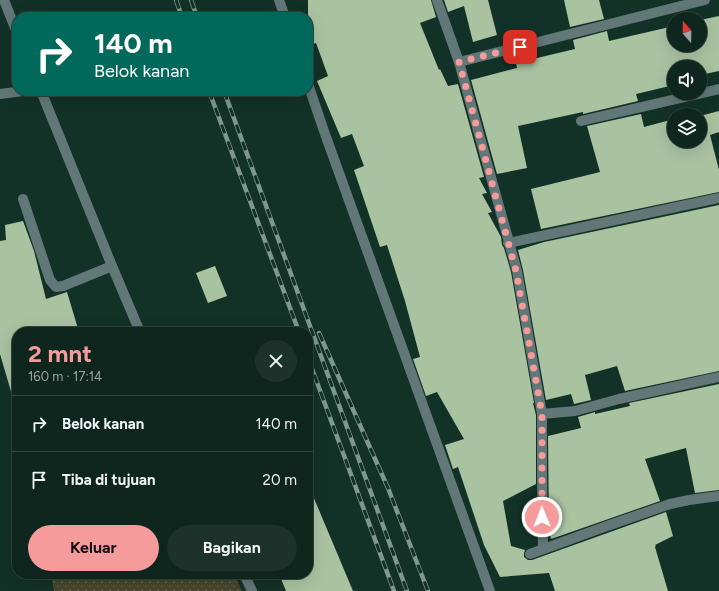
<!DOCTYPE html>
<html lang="id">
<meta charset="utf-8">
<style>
body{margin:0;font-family:Figtree,sans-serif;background:#1c322a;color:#f1f3f6;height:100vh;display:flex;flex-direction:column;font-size:15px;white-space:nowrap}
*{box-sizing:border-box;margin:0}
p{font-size:13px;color:#9ba5a4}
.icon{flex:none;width:22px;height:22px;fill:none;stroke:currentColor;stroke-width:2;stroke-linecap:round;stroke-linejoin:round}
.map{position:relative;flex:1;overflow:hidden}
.side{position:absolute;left:12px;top:327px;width:301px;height:252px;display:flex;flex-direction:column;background:#0e261d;border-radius:16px;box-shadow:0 4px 16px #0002,0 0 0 1px #2e433b}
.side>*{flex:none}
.guide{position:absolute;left:12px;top:12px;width:301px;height:84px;border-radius:16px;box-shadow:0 4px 16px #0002,0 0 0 1px #2e433b;background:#00695c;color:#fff;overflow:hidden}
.needle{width:26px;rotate:340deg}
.fabs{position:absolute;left:667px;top:12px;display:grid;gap:8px}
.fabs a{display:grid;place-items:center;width:40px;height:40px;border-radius:50%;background:#0e261d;box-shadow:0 4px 16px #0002,0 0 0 1px #2e433b;font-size:20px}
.pin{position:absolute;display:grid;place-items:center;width:34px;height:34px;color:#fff;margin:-17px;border-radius:8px;box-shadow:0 2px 6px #0006}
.me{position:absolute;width:44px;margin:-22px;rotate:359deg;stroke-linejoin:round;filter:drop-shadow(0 0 3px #0008)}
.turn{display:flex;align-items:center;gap:14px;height:84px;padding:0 16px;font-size:18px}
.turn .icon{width:52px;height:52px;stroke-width:2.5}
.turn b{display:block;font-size:28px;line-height:34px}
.round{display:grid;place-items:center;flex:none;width:42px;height:42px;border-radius:21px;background:#1c322a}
.head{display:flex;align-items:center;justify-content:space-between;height:68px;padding:0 16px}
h1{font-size:24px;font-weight:700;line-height:30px;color:#f59b9c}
.action{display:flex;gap:8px;margin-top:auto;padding:8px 16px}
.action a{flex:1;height:46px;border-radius:24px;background:#f59b9c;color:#111;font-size:16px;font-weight:700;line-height:46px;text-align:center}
.action a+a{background:#1c322a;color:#f1f3f6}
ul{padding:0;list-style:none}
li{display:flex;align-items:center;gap:12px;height:56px;padding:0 16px;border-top:1px solid #2e433b}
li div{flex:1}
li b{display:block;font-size:15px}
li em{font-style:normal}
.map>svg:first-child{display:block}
</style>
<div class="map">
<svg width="719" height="591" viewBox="0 0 719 591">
<defs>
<pattern id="green-dots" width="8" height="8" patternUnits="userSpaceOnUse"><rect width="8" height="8" fill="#47472e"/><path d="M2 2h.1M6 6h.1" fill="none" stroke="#61624c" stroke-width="1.8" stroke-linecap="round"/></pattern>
</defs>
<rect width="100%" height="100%" fill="#133227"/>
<!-- green -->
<path fill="url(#green-dots)" d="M51 574H234L242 591H54Z"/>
<!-- building -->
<g fill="#a9c2a0">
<path d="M308 0H431L436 17 420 23 439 70 440 69 448 86 458 84 484 177 479 178 487 193 482 194 492 212 488 213 501 237 502 245 504 248 511 272 534 403H533L536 415V484L503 501 511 546 525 550 524 553V557L528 560H532L666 512 673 536 655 545 656 546 655 547 668 591H555L549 573 500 577 484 545 458 467 453 469 445 445 464 439 437 392 426 396 413 359 420 357 405 301 387 245 380 247 354 170 364 166 352 134 341 138 317 81 328 76 316 43 308 46Z"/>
<path d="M444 0H488L497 35 473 42 464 6 448 12Z"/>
<path d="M564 0H599L604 19 570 27Z"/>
<path d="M719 16V71L700 75V67H674V85L636 94 638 101 583 114V112L518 126 527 168 497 174 471 80 517 68 516 63 575 49 573 40 607 31 609 41 674 26V45H700V20Z"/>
<path d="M719 111V132L710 135 719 170V192L541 229 531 189 600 172 587 126 641 114 644 127 674 119V141H700V116Z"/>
<path d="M719 205V371L625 391 617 366 585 375 591 400 574 404 571 394 546 400 523 270 518 250 544 242Z"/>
<path d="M23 221 34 251 46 299 67 292 79 332H17V395H12L0 354V241L6 240 5 225Z"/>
<path d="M215 266 227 296 208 303 196 273Z"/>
<path d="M719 384V490L695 493 686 448 645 459 660 501 551 539 549 530 548 436 581 428 578 417 595 412V414L630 406 629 403Z"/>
<path d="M308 484 353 591H286L279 574H308Z"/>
</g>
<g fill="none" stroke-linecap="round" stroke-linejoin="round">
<!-- minor -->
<g stroke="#627777" stroke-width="10">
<path d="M4 0 17 33"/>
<path d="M279 0 285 17"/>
<path d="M437 0 459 62"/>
<path d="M308 84 325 134 490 591"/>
<path d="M41 91 112 266 140 332"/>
<path d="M0 94 23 91"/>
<path d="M581 121 719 89"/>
<path d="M23 199 50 280 56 287 63 286 112 266"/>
<path d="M508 243 719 198"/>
<path d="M542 414 575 411 619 399 719 377"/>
<path d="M543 549 542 470V414L517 271 459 62 705 0"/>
<path d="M530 554 604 527 670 504 689 500 719 496"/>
<path d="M244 574 252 591"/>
</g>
<defs>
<g id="rail">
<path d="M176 0 182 17"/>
<path d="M191 0 197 17"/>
<path d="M209 91 299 332"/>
<path d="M224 91 407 591"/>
<path d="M319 333 388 488 428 591"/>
<path d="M308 358 394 591"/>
</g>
</defs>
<!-- rail casing -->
<use href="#rail" stroke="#7f978d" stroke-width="4.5"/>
<!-- rail -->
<use href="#rail" stroke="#133227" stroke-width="3" stroke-dasharray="9" stroke-linecap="butt"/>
</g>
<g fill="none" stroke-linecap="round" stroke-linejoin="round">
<!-- route -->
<path stroke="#f59b9c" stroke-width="7" stroke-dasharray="0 12.6" d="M520 47 459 62 516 271 542 414V517"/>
</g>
</svg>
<div class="fabs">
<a><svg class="needle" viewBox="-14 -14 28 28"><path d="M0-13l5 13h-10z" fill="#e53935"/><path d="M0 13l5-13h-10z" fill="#9ba5a4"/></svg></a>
<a><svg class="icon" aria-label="sound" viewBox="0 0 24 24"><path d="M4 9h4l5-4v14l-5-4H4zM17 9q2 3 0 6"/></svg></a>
<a><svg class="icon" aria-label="layers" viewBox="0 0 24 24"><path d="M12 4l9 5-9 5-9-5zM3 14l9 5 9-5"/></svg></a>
</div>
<div class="pin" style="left:520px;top:47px;background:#d93025"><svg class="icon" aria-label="arrive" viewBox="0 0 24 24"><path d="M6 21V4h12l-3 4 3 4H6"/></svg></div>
<svg class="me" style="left:542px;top:517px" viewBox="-20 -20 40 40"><circle r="17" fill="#f59b9c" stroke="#fff" stroke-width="3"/><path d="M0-11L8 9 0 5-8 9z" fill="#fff"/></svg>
<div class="guide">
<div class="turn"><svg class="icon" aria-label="right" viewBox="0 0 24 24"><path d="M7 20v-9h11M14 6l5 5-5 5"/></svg><div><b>140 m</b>Belok kanan</div></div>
</div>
<section class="side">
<div class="head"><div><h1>2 mnt</h1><p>160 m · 17:14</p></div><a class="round"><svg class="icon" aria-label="close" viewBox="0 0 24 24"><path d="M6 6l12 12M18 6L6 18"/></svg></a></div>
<ul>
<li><svg class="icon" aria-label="right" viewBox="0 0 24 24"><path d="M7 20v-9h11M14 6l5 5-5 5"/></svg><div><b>Belok kanan</b></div><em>140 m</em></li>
<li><svg class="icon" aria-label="arrive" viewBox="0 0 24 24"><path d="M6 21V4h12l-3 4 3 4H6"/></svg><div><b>Tiba di tujuan</b></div><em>20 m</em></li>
</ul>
<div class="action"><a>Keluar</a><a>Bagikan</a></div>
</section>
</div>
